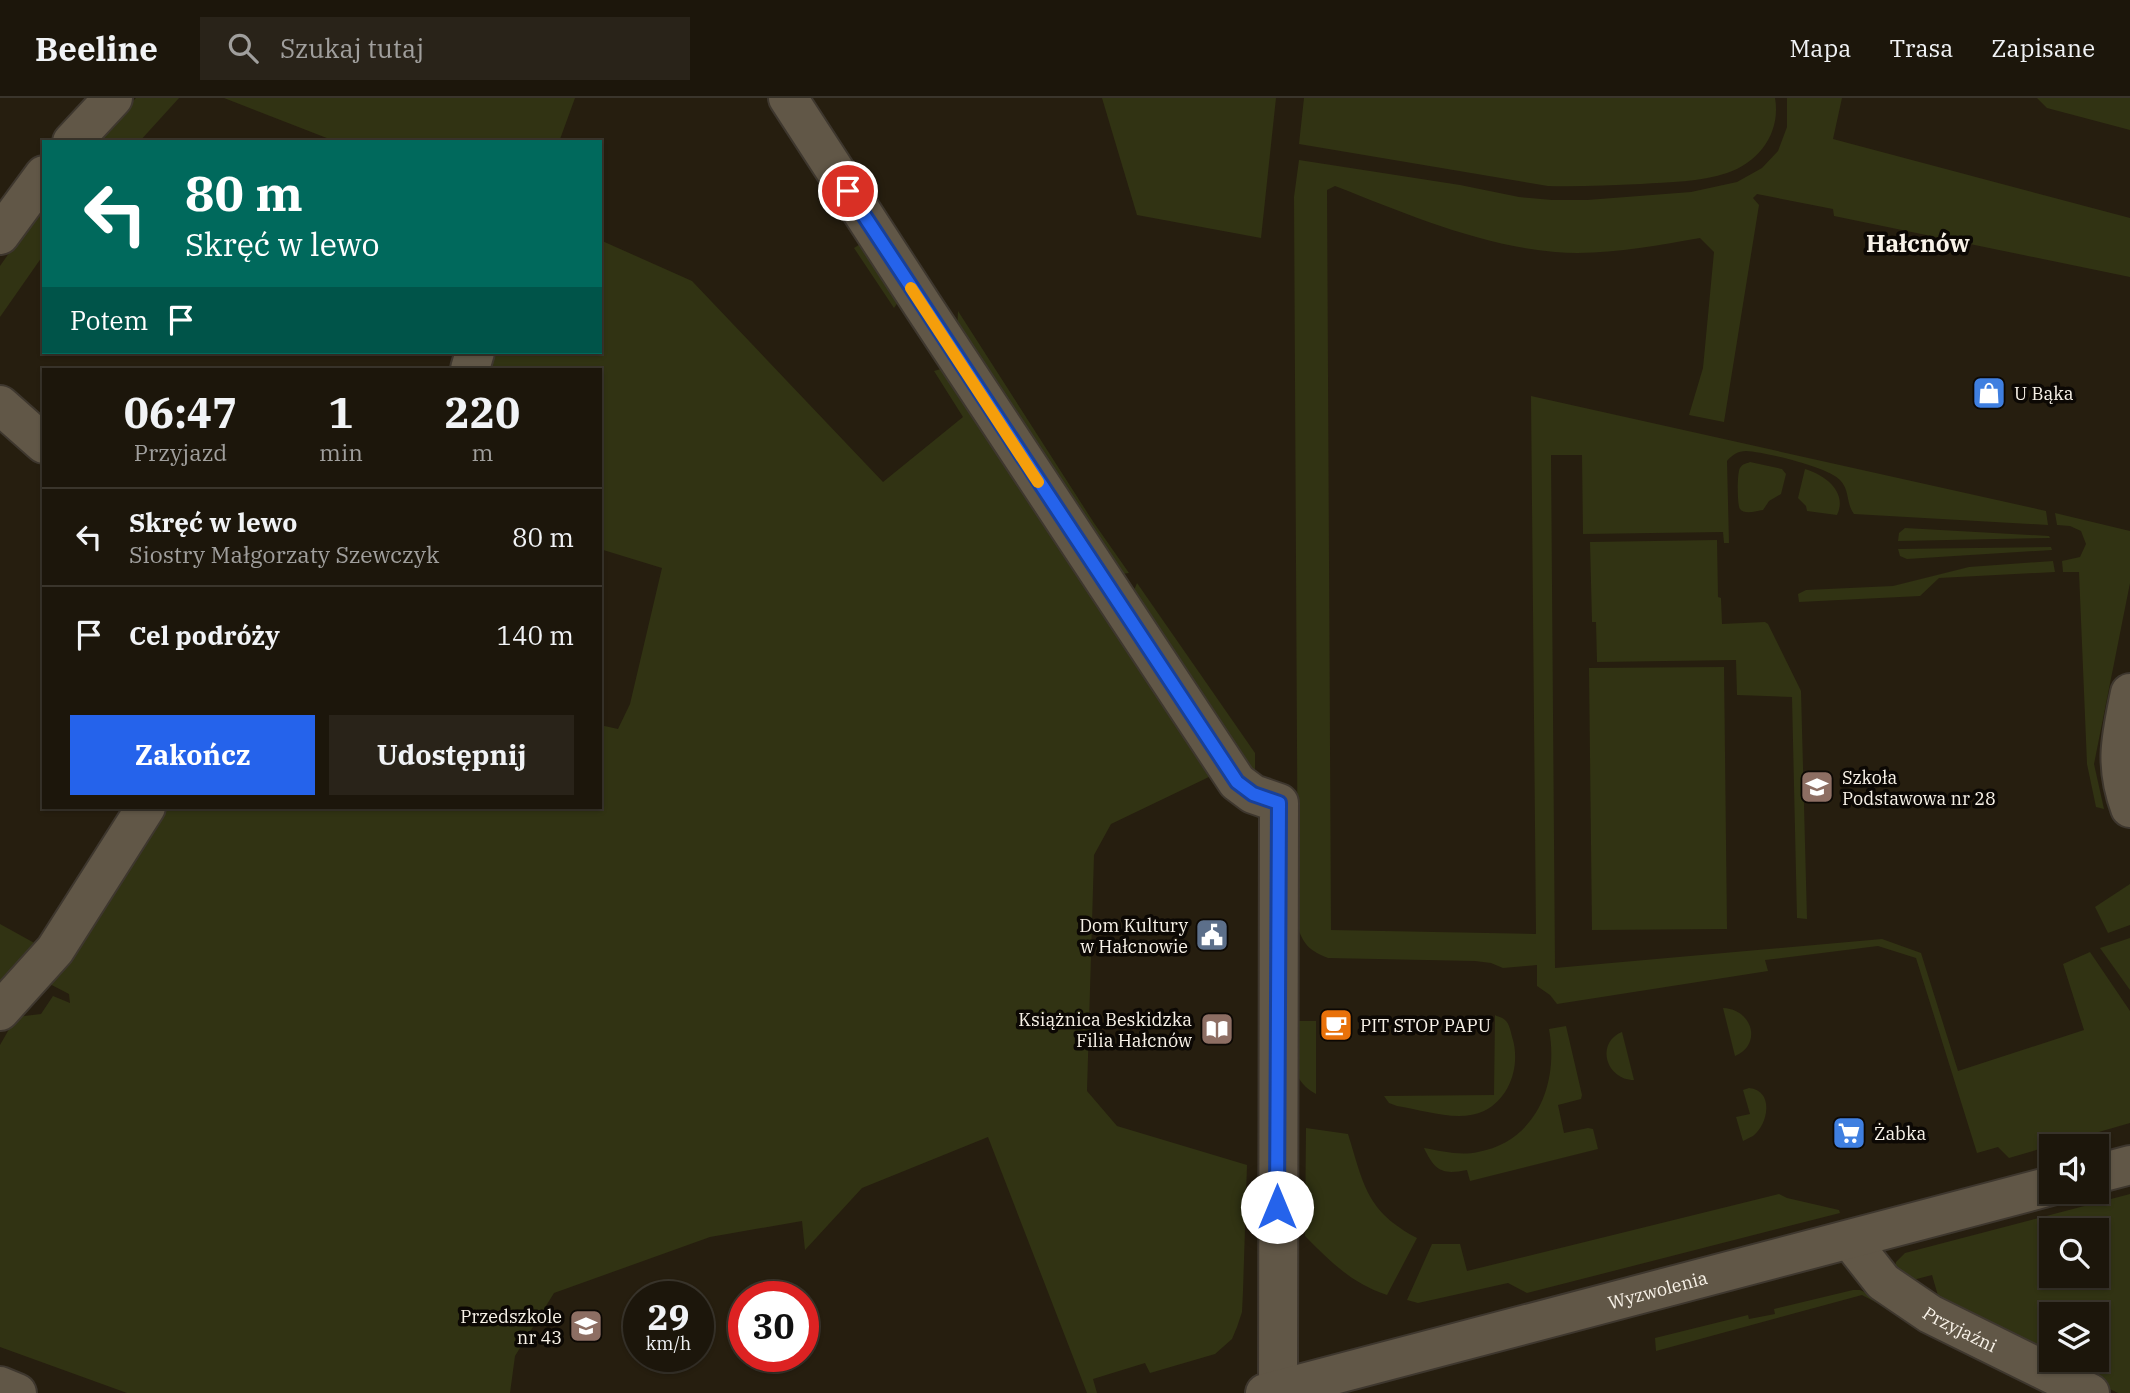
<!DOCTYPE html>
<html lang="pl">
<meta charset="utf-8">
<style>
body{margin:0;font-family:"IBM Plex Serif",serif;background:#292319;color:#f1f3f6;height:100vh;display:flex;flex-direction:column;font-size:26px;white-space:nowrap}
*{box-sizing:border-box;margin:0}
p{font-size:23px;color:#a09f9d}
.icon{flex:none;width:38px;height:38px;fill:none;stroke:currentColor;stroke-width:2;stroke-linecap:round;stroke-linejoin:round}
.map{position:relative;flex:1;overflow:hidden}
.panel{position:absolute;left:42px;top:270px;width:560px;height:441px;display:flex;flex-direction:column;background:#1c160b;border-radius:0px;box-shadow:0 2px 5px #0004,0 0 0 2px #3a352c}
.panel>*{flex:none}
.banner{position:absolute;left:42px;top:42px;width:560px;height:214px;border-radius:0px;box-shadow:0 2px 5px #0004,0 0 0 2px #3a352c;background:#00695c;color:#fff;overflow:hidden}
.fabs{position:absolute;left:2039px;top:1036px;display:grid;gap:14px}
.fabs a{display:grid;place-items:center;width:70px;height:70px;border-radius:0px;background:#1c160b;box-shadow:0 2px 5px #0004,0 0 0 2px #3a352c;font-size:35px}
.speed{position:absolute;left:623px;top:1183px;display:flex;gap:14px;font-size:35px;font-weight:700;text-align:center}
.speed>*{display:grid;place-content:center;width:91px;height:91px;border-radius:50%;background:#1c160b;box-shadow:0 2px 5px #0004,0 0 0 2px #3a352c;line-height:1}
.speed small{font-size:18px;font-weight:400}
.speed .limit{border:10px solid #d22;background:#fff;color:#111}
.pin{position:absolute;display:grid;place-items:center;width:60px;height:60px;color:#fff;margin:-30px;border:4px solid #fff;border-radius:50%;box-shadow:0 2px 7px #0007}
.me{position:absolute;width:77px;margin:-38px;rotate:0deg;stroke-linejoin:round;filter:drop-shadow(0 0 5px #0008)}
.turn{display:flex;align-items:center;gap:24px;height:147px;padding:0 28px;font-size:32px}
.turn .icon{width:91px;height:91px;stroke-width:2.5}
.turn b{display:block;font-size:49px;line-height:60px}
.then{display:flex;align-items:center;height:66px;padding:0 28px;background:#0003;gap:14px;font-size:26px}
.eta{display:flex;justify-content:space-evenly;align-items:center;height:119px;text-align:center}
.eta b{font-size:42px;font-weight:700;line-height:49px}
.button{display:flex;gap:14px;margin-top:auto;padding:14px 28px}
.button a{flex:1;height:80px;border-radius:0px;background:#2563eb;color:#fff;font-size:28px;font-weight:700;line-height:80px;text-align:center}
.button a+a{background:#292319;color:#f1f3f6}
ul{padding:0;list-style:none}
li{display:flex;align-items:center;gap:21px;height:98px;padding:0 28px;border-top:2px solid #3a352c}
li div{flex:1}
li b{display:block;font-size:26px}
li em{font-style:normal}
header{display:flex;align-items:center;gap:42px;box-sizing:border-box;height:98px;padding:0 35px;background:#1c160b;border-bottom:2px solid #3a352c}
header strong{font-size:33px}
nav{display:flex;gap:38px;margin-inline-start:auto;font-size:24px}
.search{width:490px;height:63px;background:#292319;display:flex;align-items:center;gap:18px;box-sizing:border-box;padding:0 24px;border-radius:0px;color:#a09f9d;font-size:26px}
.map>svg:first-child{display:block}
</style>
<header>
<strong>Beeline</strong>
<div class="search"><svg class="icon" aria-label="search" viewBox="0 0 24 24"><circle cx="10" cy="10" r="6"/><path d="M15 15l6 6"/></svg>Szukaj tutaj</div>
<nav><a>Mapa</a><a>Trasa</a><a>Zapisane</a></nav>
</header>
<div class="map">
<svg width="2130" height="1295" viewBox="0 0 2130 1295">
<rect width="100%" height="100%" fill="#261e0f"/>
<!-- green -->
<g fill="#313313" fill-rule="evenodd">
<path d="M136 0H179L139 44H92Z"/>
<path d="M224 0H575L559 44H337Z"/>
<path d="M1102 0H1276L1261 140 1137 117Z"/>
<path d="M1304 0H1775C1781 34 1760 64 1727 75 1700 84 1669 84 1641 86 1610 87 1579 89 1548 88L1299 46Z"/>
<path d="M1787 0H1842L1833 41 2130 120V179L1834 118 1833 111 1757 96 1753 100 1759 107 1724 324 1689 317 1703 270 1714 154 1700 140C1654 148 1602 158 1555 154 1478 147 1407 116 1335 88L1327 92 1331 832 1536 836 1531 298 2046 413 2048 427 1854 416C1846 406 1850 392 1840 382 1828 369 1765 354 1746 353 1738 353 1732 357 1727 363L1729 445H1724L1723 434 1583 436 1582 357H1551L1555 870 1882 841 1921 855 1958 973 2084 932 2063 866 2090 854 2130 913V1025L2009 1060 1998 1049 1977 1055 1916 860 1878 848 1765 862 1768 873 1557 906 1550 897 1537 888V867L1503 870 1491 865 1475 863 1328 860C1311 853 1304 848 1298 830L1294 99 1299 62 1460 87 1519 99 1552 102H1587L1691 94 1737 84 1762 70 1778 53 1787 29Z"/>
<path d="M2037 0H2130V32L2047 10Z"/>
<path d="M44 105V156L0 219V168Z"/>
<path d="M600 142 692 183 883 384 963 319 934 273 944 270 1211 678 1111 726 1094 757 1087 993 1117 1028 1247 1067 1243 1193 1242 1214 1237 1229 1232 1241 1215 1256 1150 1275 1145 1265 1093 1281 1097 1295H1087L988 1039 862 1090 805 1152 802 1123 710 1139 554 1195 515 1258 510 1295H127L0 1249V947L16 919 41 916 53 898 70 905 69 896 44 883 159 709H600V627L618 631 630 606 662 470 600 451V271H481L486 254H600Z"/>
<path d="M865 143 901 200 894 210 854 150Z"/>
<path d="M958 213 1094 425 1129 475 1114 477 957 234Z"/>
<path d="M1750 364 1782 371 1786 376 1781 396 1769 403 1763 412C1757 413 1744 417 1740 411 1737 407 1737 374 1740 370 1743 365 1746 366 1750 364Z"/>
<path d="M1805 371C1825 377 1848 394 1837 417L1807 413 1806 408 1798 400Z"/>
<path d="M2055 415 2130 433V485L2094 666 2104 711 2096 709 2087 666 2079 474H2063L2062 463 2080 459 2086 446 2081 433 2070 428 2057 427Z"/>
<path d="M1905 430 2049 438 2050 440 1898 443 1899 435Z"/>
<path d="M1717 442 1718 499 1721 500 1722 526 1765 524 1768 526 1801 593 1807 821 1797 820 1792 599 1737 597 1736 562 1597 564 1596 524H1592L1590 444Z"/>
<path d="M2051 449 2052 452 1907 461 1900 458 1898 451Z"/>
<path d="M2053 463 2055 474 1939 480 1920 498 1799 504 1798 496 1806 492 1893 488 1969 469Z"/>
<path d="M1137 485 1255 655V673L1249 675 1131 500Z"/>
<path d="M1724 569 1727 831 1592 832 1589 570Z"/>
<path d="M2130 786V827L2108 835 2095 809Z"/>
<path d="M0 826 38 847 0 892Z"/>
<path d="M2130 840V892L2100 850Z"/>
<path d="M1723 910C1752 911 1763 946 1735 958Z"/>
<path d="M1495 917C1498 919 1502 919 1505 922 1510 926 1511 936 1513 942 1520 968 1510 1000 1484 1013 1459 1025 1424 1012 1397 1008L1389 1005 1384 998 1494 997Z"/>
<path d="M1298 923H1316V996C1285 979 1296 953 1298 923Z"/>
<path d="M1566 928 1582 997 1581 1001 1558 1007 1564 1035 1588 1030 1593 1031 1598 1051 1470 1083 1467 1072C1442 1077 1435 1073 1424 1050 1441 1053 1460 1058 1478 1054 1537 1043 1559 985 1549 931Z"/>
<path d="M1622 934 1634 982C1606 982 1595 945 1622 934Z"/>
<path d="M1749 990C1774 992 1769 1026 1753 1038 1751 1039 1745 1042 1743 1043L1736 1019 1750 1016 1743 992Z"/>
<path d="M1306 1030 1348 1036C1364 1087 1366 1113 1417 1140L1387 1197C1351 1185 1331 1164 1305 1138Z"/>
<path d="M1779 1096 1787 1100 1839 1112 1840 1115 1527 1195 1508 1185 1418 1205 1407 1202 1432 1146H1460L1467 1173Z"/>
<path d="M2130 1096V1295H2118L1941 1208 1932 1177 1909 1183 1894 1174 1896 1164 1905 1155ZM2051 1132H2096V1178H2051ZM2051 1216H2096V1262H2051Z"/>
<path d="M1853 1192H1860L1878 1200 1877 1205 1862 1197 1656 1253 1655 1240 1748 1217 1749 1221 1775 1216 1774 1211Z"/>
</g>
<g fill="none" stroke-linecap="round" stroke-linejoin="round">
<defs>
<g id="street">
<path d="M788 0 923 208 1237 684 1253 696 1279 705 1278 1292"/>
<path d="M470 271 475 254"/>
<path d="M0 307 44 346"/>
<path d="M2130 595C2121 640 2114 666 2130 710"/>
<path d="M0 913 55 852 146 709"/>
<path id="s1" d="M1850 1142 1883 1184 1930 1216 2090 1295"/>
</g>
<g id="secondary">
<path d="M72 44 113 0"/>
<path d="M0 137 44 77"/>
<path d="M2096 1076 2130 1067"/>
<path d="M0 1288 17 1295"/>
<path id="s2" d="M1265 1295 2051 1088"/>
</g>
</defs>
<!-- street casing -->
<use href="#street" stroke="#3e372e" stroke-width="42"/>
<!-- secondary casing -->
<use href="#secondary" stroke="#3e372e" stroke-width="42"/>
<!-- street -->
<use href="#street" stroke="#615747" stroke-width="38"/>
<!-- secondary -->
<use href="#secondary" stroke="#615747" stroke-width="38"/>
</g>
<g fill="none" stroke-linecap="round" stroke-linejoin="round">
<defs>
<path id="route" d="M848 93 1237 684 1253 696 1279 705 1277 1109"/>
</defs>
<!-- route casing -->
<use href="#route" stroke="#184099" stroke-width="18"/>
<!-- route -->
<use href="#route" stroke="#2563eb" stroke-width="12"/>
<!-- slow -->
<path stroke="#f59e0b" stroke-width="12" d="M911 190 1038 384"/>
</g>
<!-- icons -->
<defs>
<symbol id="shop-square" viewBox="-11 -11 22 22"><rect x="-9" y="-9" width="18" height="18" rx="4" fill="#3f7fe0" stroke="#0c0804"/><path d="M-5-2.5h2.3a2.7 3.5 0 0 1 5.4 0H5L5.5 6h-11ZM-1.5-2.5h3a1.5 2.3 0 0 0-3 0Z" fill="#fff"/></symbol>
<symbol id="school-square" viewBox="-11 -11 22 22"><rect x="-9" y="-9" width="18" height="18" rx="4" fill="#8d6e63" stroke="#0c0804"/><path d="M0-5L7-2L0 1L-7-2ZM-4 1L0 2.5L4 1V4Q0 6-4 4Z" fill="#fff"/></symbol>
<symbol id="civic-square" viewBox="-11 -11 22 22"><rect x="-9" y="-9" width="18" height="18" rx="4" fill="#5c6f8a" stroke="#0c0804"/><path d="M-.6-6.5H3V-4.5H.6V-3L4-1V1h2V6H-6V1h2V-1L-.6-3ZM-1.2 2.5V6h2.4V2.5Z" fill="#fff"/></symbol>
<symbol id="cafe-square" viewBox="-11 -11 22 22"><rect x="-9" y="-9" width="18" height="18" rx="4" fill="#e8710a" stroke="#0c0804"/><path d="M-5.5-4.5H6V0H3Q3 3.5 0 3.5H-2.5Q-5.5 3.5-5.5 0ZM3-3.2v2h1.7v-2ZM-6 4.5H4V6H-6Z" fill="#fff"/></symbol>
<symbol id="library-square" viewBox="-11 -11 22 22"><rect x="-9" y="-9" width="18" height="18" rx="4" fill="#8d6e63" stroke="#0c0804"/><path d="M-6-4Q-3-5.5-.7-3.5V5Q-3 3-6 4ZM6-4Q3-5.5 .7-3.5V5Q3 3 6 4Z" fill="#fff"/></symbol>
<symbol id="supermarket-square" viewBox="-11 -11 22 22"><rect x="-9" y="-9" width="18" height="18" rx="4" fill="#3f7fe0" stroke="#0c0804"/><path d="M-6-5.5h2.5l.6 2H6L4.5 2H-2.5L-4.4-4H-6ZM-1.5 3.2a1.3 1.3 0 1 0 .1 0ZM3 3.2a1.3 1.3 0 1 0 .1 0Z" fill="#fff"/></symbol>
</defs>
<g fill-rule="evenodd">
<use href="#shop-square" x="1970" y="276" width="38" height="38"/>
<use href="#school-square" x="1798" y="670" width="38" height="38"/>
<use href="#civic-square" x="1193" y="818" width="38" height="38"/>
<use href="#cafe-square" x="1317" y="908" width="38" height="38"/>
<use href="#library-square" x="1198" y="912" width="38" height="38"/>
<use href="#supermarket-square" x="1830" y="1016" width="38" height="38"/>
<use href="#school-square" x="567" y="1209" width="38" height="38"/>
</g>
<g text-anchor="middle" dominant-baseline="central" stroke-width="7" stroke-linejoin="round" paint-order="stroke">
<!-- poi labels -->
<g font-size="18" fill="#f8f2e8" stroke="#0c0804" text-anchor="start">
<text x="2014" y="295">U Bąka</text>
<text x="1842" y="679">Szkoła<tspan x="1842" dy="21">Podstawowa nr 28</tspan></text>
<text x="1188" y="827" text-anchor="end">Dom Kultury<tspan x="1188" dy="21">w Hałcnowie</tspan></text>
<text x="1192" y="921" text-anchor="end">Książnica Beskidzka<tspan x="1192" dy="21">Filia Hałcnów</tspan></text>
<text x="1360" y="927">PIT STOP PAPU</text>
<text x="1874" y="1035">Żabka</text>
<text x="562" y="1218" text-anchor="end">Przedszkole<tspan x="562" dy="21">nr 43</tspan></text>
</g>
<!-- street labels -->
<g font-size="18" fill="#f8f2e8" stroke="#0c0804">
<text stroke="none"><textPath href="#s2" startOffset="406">Wyzwolenia</textPath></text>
<text stroke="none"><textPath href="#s1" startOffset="144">Przyjaźni</textPath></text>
</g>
<!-- district labels -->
<g font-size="24" font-weight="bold" fill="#f8f2e8" stroke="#0c0804">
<text x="1918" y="145">Hałcnów</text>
</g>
</g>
</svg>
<div class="fabs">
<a><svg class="icon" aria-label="sound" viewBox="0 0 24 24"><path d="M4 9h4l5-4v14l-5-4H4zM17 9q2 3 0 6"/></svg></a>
<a><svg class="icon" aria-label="search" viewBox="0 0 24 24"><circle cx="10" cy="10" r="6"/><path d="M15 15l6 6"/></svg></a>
<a><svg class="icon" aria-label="layers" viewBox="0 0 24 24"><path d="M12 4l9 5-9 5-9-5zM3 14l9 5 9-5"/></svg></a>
</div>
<div class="speed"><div>29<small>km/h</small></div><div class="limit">30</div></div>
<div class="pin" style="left:848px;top:93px;background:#d93025"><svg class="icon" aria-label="arrive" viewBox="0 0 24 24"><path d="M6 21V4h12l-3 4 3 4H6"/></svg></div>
<svg class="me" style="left:1277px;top:1109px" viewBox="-20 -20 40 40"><circle r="19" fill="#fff"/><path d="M0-13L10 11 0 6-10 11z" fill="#2563eb"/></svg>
<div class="banner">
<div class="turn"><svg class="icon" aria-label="left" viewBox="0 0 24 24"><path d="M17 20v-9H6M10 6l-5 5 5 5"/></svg><div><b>80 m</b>Skręć w lewo</div></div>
<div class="then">Potem<svg class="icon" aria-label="arrive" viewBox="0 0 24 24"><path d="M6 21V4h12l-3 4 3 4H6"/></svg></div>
</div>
<section class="panel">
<div class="eta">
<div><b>06:47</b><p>Przyjazd</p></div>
<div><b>1</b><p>min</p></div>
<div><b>220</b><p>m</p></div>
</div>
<ul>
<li><svg class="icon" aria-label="left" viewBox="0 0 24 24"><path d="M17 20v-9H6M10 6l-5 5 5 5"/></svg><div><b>Skręć w lewo</b><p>Siostry Małgorzaty Szewczyk</p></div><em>80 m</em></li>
<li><svg class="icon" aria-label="arrive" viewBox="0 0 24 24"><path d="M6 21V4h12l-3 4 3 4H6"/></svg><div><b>Cel podróży</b></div><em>140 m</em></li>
</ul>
<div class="button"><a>Zakończ</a><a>Udostępnij</a></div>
</section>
</div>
